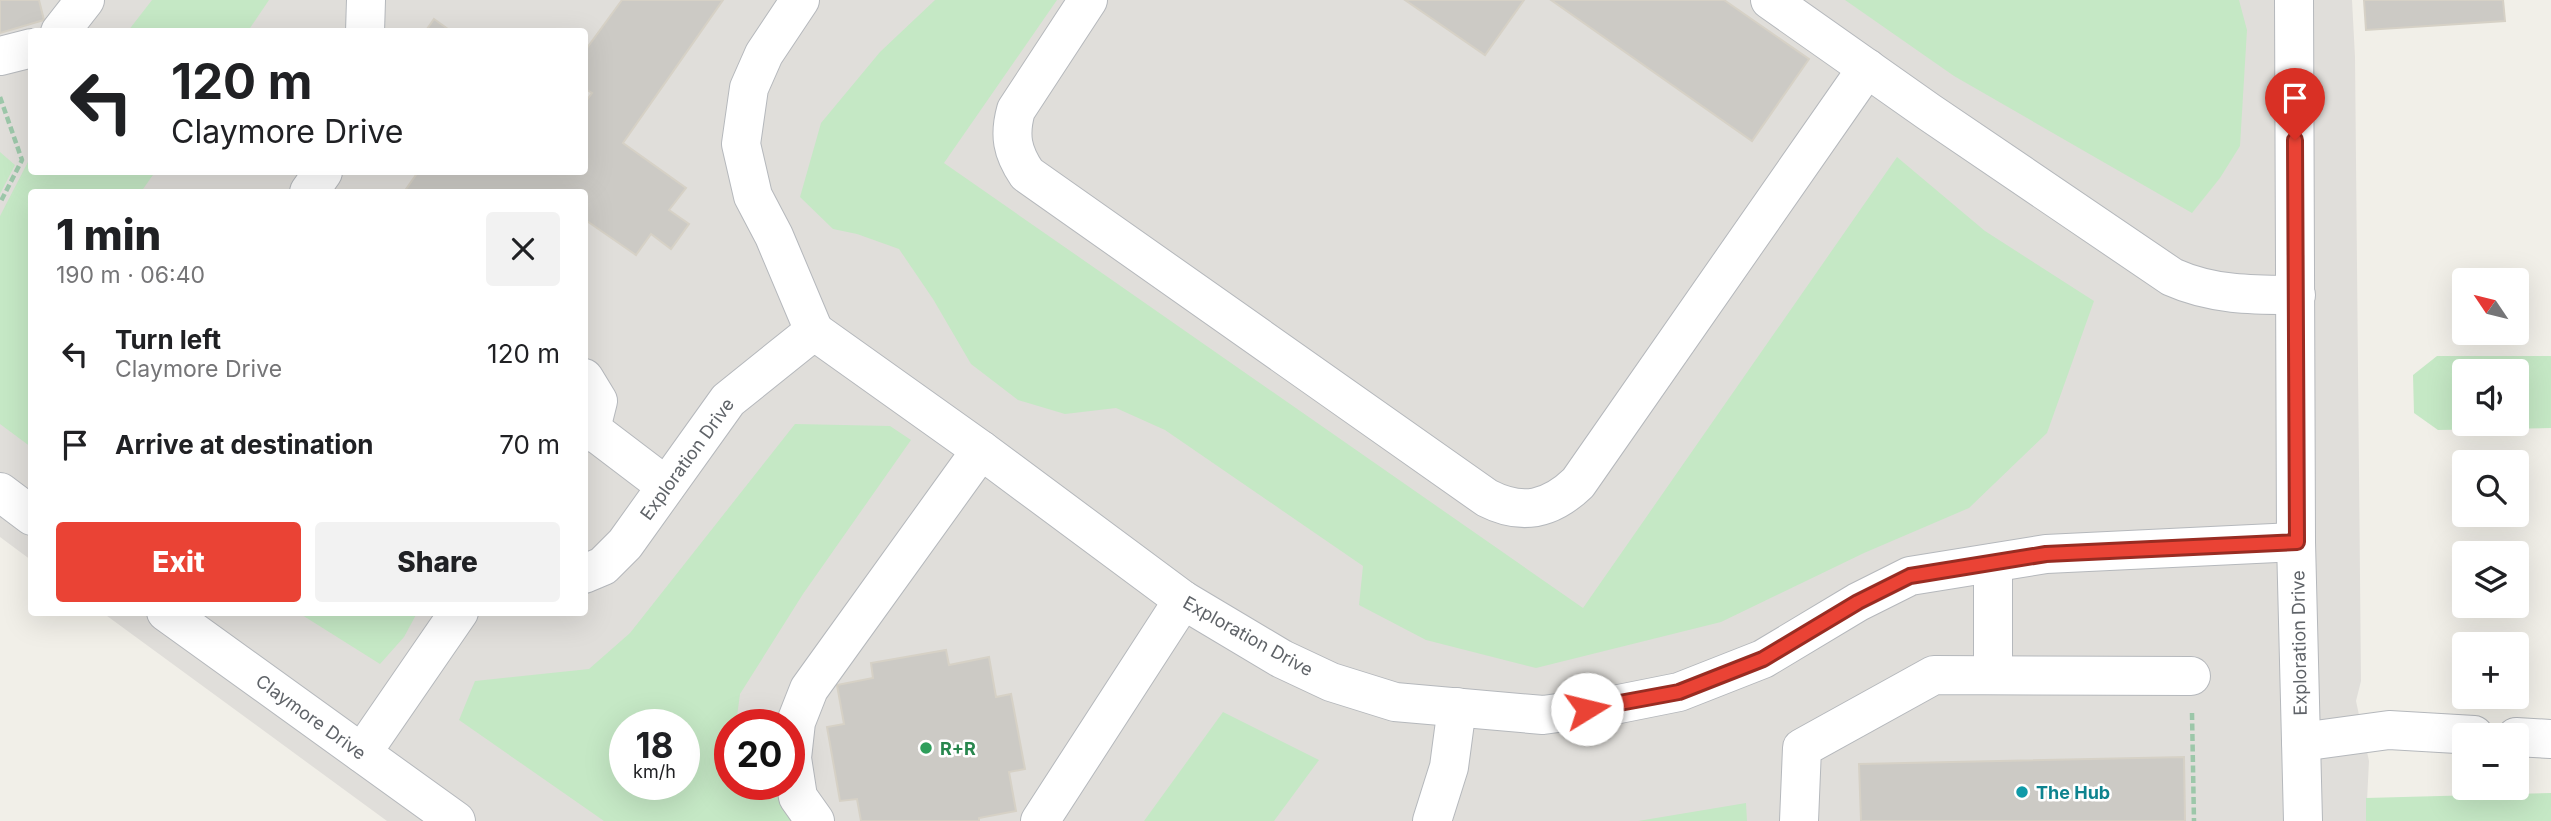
<!DOCTYPE html>
<meta charset="utf-8">
<style>
body{margin:0;font-family:Inter,sans-serif;background:#f2f2f2;color:#202124;height:100vh;display:flex;flex-direction:column;font-size:26px;white-space:nowrap}
*{box-sizing:border-box;margin:0}
p{font-size:23px;color:#757577}
.icon{flex:none;width:38px;height:38px;fill:none;stroke:currentColor;stroke-width:2;stroke-linecap:round;stroke-linejoin:round}
.map{position:relative;flex:1;overflow:hidden}
.sheet{position:absolute;left:28px;top:189px;width:560px;height:427px;display:flex;flex-direction:column;background:#fff;border-radius:7px;box-shadow:0 7px 28px #0002}
.sheet>*{flex:none}
.guide{position:absolute;left:28px;top:28px;width:560px;height:147px;border-radius:7px;box-shadow:0 7px 28px #0002;background:#fff;color:#202124;overflow:hidden}
.needle{width:46px;rotate:305deg}
.controls{position:absolute;left:2452px;top:268px;display:grid;gap:14px}
.controls a{display:grid;place-items:center;width:77px;height:77px;border-radius:7px;background:#fff;box-shadow:0 7px 28px #0002;font-size:35px}
.speed{position:absolute;left:609px;top:709px;display:flex;gap:14px;font-size:35px;font-weight:700;text-align:center}
.speed>*{display:grid;place-content:center;width:91px;height:91px;border-radius:50%;background:#fff;box-shadow:0 7px 28px #0002;line-height:1}
.speed small{font-size:18px;font-weight:400}
.speed .limit{border:10px solid #d22;background:#fff;color:#111}
.pin{position:absolute;display:grid;place-items:center;width:60px;height:60px;color:#fff;margin:-72px -30px;border-radius:50% 50% 50% 0;rotate:-45deg;box-shadow:0 0 7px #0007}
.pin .icon{rotate:45deg}
.me{position:absolute;width:77px;margin:-38px;rotate:81deg;stroke-linejoin:round;filter:drop-shadow(0 0 5px #0008)}
.turn{display:flex;align-items:center;gap:24px;height:147px;padding:0 28px;font-size:32px}
.turn .icon{width:91px;height:91px;stroke-width:2.5}
.turn b{display:block;font-size:49px;line-height:60px}
.round{display:grid;place-items:center;flex:none;width:74px;height:74px;border-radius:7px;background:#f2f2f2}
.overview{display:flex;align-items:center;justify-content:space-between;height:119px;padding:0 28px}
h1{font-size:42px;font-weight:800;line-height:52px}
.primary-button{display:flex;gap:14px;margin-top:auto;padding:14px 28px}
.primary-button a{flex:1;height:80px;border-radius:7px;background:#ea4335;color:#fff;font-size:28px;font-weight:800;line-height:80px;text-align:center}
.primary-button a+a{background:#f2f2f2;color:#202124}
ul{padding:0;list-style:none}
li{display:flex;align-items:center;gap:21px;height:91px;padding:0 28px}
li div{flex:1}
li b{display:block;font-size:26px}
li em{font-style:normal}
.map>svg:first-child{display:block}
</style>
<div class="map">
<svg width="2551" height="821" viewBox="0 0 2551 821">
<rect width="100%" height="100%" fill="#f1efe8"/>
<!-- industrial -->
<path fill="#e0deda" fill-rule="evenodd" d="M0 0H2352L2355 57 2361 681 2356 701 2369 761 2366 821H387L103 613 584 612V192H32L31 560 0 537ZM32 32H584V172H32ZM625 724H684V784H625ZM730 724H789V784H730Z"/>
<!-- green -->
<g fill="#c5e8c5" fill-rule="evenodd">
<path d="M152 0H269L248 31H128Z"/>
<path d="M935 0H1057L944 163 1583 608 1897 157 1985 231 2094 301 2047 433 1969 508 1864 553 1721 622 1536 668 1426 640 1359 605 1363 566 1165 430 1116 408 1065 414 1018 400 971 364 933 299 899 249 857 234 833 229 800 197 821 123 880 52Z"/>
<path d="M1845 0H2239L2247 30 2240 146 2220 178 2192 213 1954 76Z"/>
<path d="M0 152 15 165 0 194Z"/>
<path d="M31 156 32 172H155L141 192H32L31 447 0 424V216Z"/>
<path d="M2437 356H2551V428L2438 430 2414 413 2413 375ZM2464 371H2516V424H2464Z"/>
<path d="M795 424 890 426 911 440 803 594 740 694 736 724H730V784H773L801 821H604L459 720 475 681 589 669 630 633ZM625 724H684V784H625Z"/>
<path d="M263 613H417L404 637 380 664 302 615H266Z"/>
<path d="M1223 712 1319 760 1274 821H1144Z"/>
<path d="M2551 793V821H2366V798Z"/>
<path d="M1746 803 1747 821H1638Z"/>
</g>
<!-- building -->
<g fill="#cccac5" stroke="#d6d1c6" stroke-width="2">
<path d="M0 0H39L44 20 0 33Z"/>
<path d="M622 0H723L623 143 686 188 669 210 689 224 671 249 651 234 636 255 584 219V192H404L418 172H584V104L592 93 584 88V52Z"/>
<path d="M1405 0H1524L1485 55Z"/>
<path d="M1551 0H1724L1809 59 1752 141Z"/>
<path d="M2364 0H2503L2505 21 2366 30Z"/>
<path d="M434 19 452 32H425Z"/>
<path d="M946 650 949 665 989 657 996 697 1011 694 1025 769 1009 772 1016 811 979 818V821H861L857 799 840 801 827 727 844 724 837 685 873 678 871 663Z"/>
<path d="M2184 757 2185 821H1861L1859 764Z"/>
</g>
<g fill="none" stroke-linecap="round" stroke-linejoin="round">
<defs>
<g id="minor">
<path d="M800 0 764 54 749 88 741 144 753 196 774 236 814 331"/>
<path d="M1088 0 1016 110C1009 135 1012 152 1027 174L1487 498C1522 516 1550 510 1578 483L1867 68"/>
<path d="M1770 0 1929 112 2172 277C2212 295 2252 295 2296 295"/>
<path d="M2294 0 2296 542 2303 821"/>
<path d="M60 32 85 0"/>
<path d="M365 32 366 0"/>
<path d="M0 56 32 48"/>
<path d="M309 192 323 172"/>
<path d="M584 378 598 401 591 429 584 433"/>
<path d="M591 429 666 486"/>
<path d="M0 492 32 516"/>
<path d="M1993 563V675"/>
<path d="M584 574 603 566 625 544 728 400 814 331 981 450 1183 600 1282 659 1331 682 1395 702 1543 715 1609 706 1679 692 1763 659 1858 602 1910 576 2046 554 2296 542"/>
<path d="M166 612 456 821"/>
<path d="M2516 737 2551 739"/>
<path d="M2301 742 2389 730 2474 735"/>
<path d="M362 753 459 612"/>
<path d="M815 821 798 797 792 758 796 722 809 689 981 450"/>
<path d="M1040 821 1183 600"/>
<path d="M1432 821 1449 767 1457 707"/>
<path d="M1799 821 1802 748 1934 675 2191 676"/>
</g>
</defs>
<!-- minor casing -->
<use href="#minor" stroke="#b5b8bc" stroke-width="40"/>
<!-- path -->
<g stroke="#9cc7a9" stroke-width="4.5" stroke-dasharray="7 3.5" stroke-linecap="butt">
<path d="M0 97 22 160 0 203"/>
<path d="M2192 713 2194 821"/>
</g>
<!-- minor -->
<use href="#minor" stroke="#fff" stroke-width="38"/>
</g>
<g fill="none" stroke-linecap="round" stroke-linejoin="round">
<defs>
<path id="route" d="M1587 709 1679 692 1763 659 1858 602 1910 576 2046 554 2297 542 2295 140"/>
</defs>
<!-- route casing -->
<use href="#route" stroke="#982c22" stroke-width="18"/>
<!-- route -->
<use href="#route" stroke="#ea4335" stroke-width="12"/>
</g>
<!-- markers -->
<circle fill="#2e9e5b" stroke="#fff" stroke-width="2.5" cx="926" cy="748" r="7"/>
<circle fill="#0f9aa8" stroke="#fff" stroke-width="2.5" cx="2022" cy="792" r="7"/>
<g text-anchor="middle" dominant-baseline="central" stroke-width="5" stroke-linejoin="round" paint-order="stroke">
<!-- street labels -->
<g font-size="18" fill="#5f6368" stroke="#fff">
<text transform="translate(687 459) rotate(-54)">Exploration Drive</text>
<text transform="translate(1248 636) rotate(29)">Exploration Drive</text>
<text transform="translate(2299 643) rotate(-91)">Exploration Drive</text>
<text transform="translate(311 717) rotate(36)">Claymore Drive</text>
</g>
<!-- leisure labels -->
<g font-size="18" font-weight="bold" fill="#27864d" stroke="#fff" text-anchor="start">
<text x="940" y="748">R+R</text>
</g>
<!-- culture labels -->
<g font-size="18" font-weight="bold" fill="#0d838f" stroke="#fff" text-anchor="start">
<text x="2036" y="792">The Hub</text>
</g>
</g>
</svg>
<div class="controls">
<a><svg class="needle" viewBox="-14 -14 28 28"><path d="M0-13l5 13h-10z" fill="#e53935"/><path d="M0 13l5-13h-10z" fill="#757577"/></svg></a>
<a><svg class="icon" aria-label="sound" viewBox="0 0 24 24"><path d="M4 9h4l5-4v14l-5-4H4zM17 9q2 3 0 6"/></svg></a>
<a><svg class="icon" aria-label="search" viewBox="0 0 24 24"><circle cx="10" cy="10" r="6"/><path d="M15 15l6 6"/></svg></a>
<a><svg class="icon" aria-label="layers" viewBox="0 0 24 24"><path d="M12 4l9 5-9 5-9-5zM3 14l9 5 9-5"/></svg></a>
<a>+</a>
<a>−</a>
</div>
<div class="speed"><div>18<small>km/h</small></div><div class="limit">20</div></div>
<div class="pin" style="left:2295px;top:140px;background:#d93025"><svg class="icon" aria-label="arrive" viewBox="0 0 24 24"><path d="M6 21V4h12l-3 4 3 4H6"/></svg></div>
<svg class="me" style="left:1587px;top:709px" viewBox="-20 -20 40 40"><circle r="19" fill="#fff"/><path d="M0-13L10 11 0 6-10 11z" fill="#ea4335"/></svg>
<div class="guide">
<div class="turn"><svg class="icon" aria-label="left" viewBox="0 0 24 24"><path d="M17 20v-9H6M10 6l-5 5 5 5"/></svg><div><b>120 m</b>Claymore Drive</div></div>
</div>
<section class="sheet">
<div class="overview"><div><h1>1 min</h1><p>190 m · 06:40</p></div><a class="round"><svg class="icon" aria-label="close" viewBox="0 0 24 24"><path d="M6 6l12 12M18 6L6 18"/></svg></a></div>
<ul>
<li><svg class="icon" aria-label="left" viewBox="0 0 24 24"><path d="M17 20v-9H6M10 6l-5 5 5 5"/></svg><div><b>Turn left</b><p>Claymore Drive</p></div><em>120 m</em></li>
<li><svg class="icon" aria-label="arrive" viewBox="0 0 24 24"><path d="M6 21V4h12l-3 4 3 4H6"/></svg><div><b>Arrive at destination</b></div><em>70 m</em></li>
</ul>
<div class="primary-button"><a>Exit</a><a>Share</a></div>
</section>
</div>
